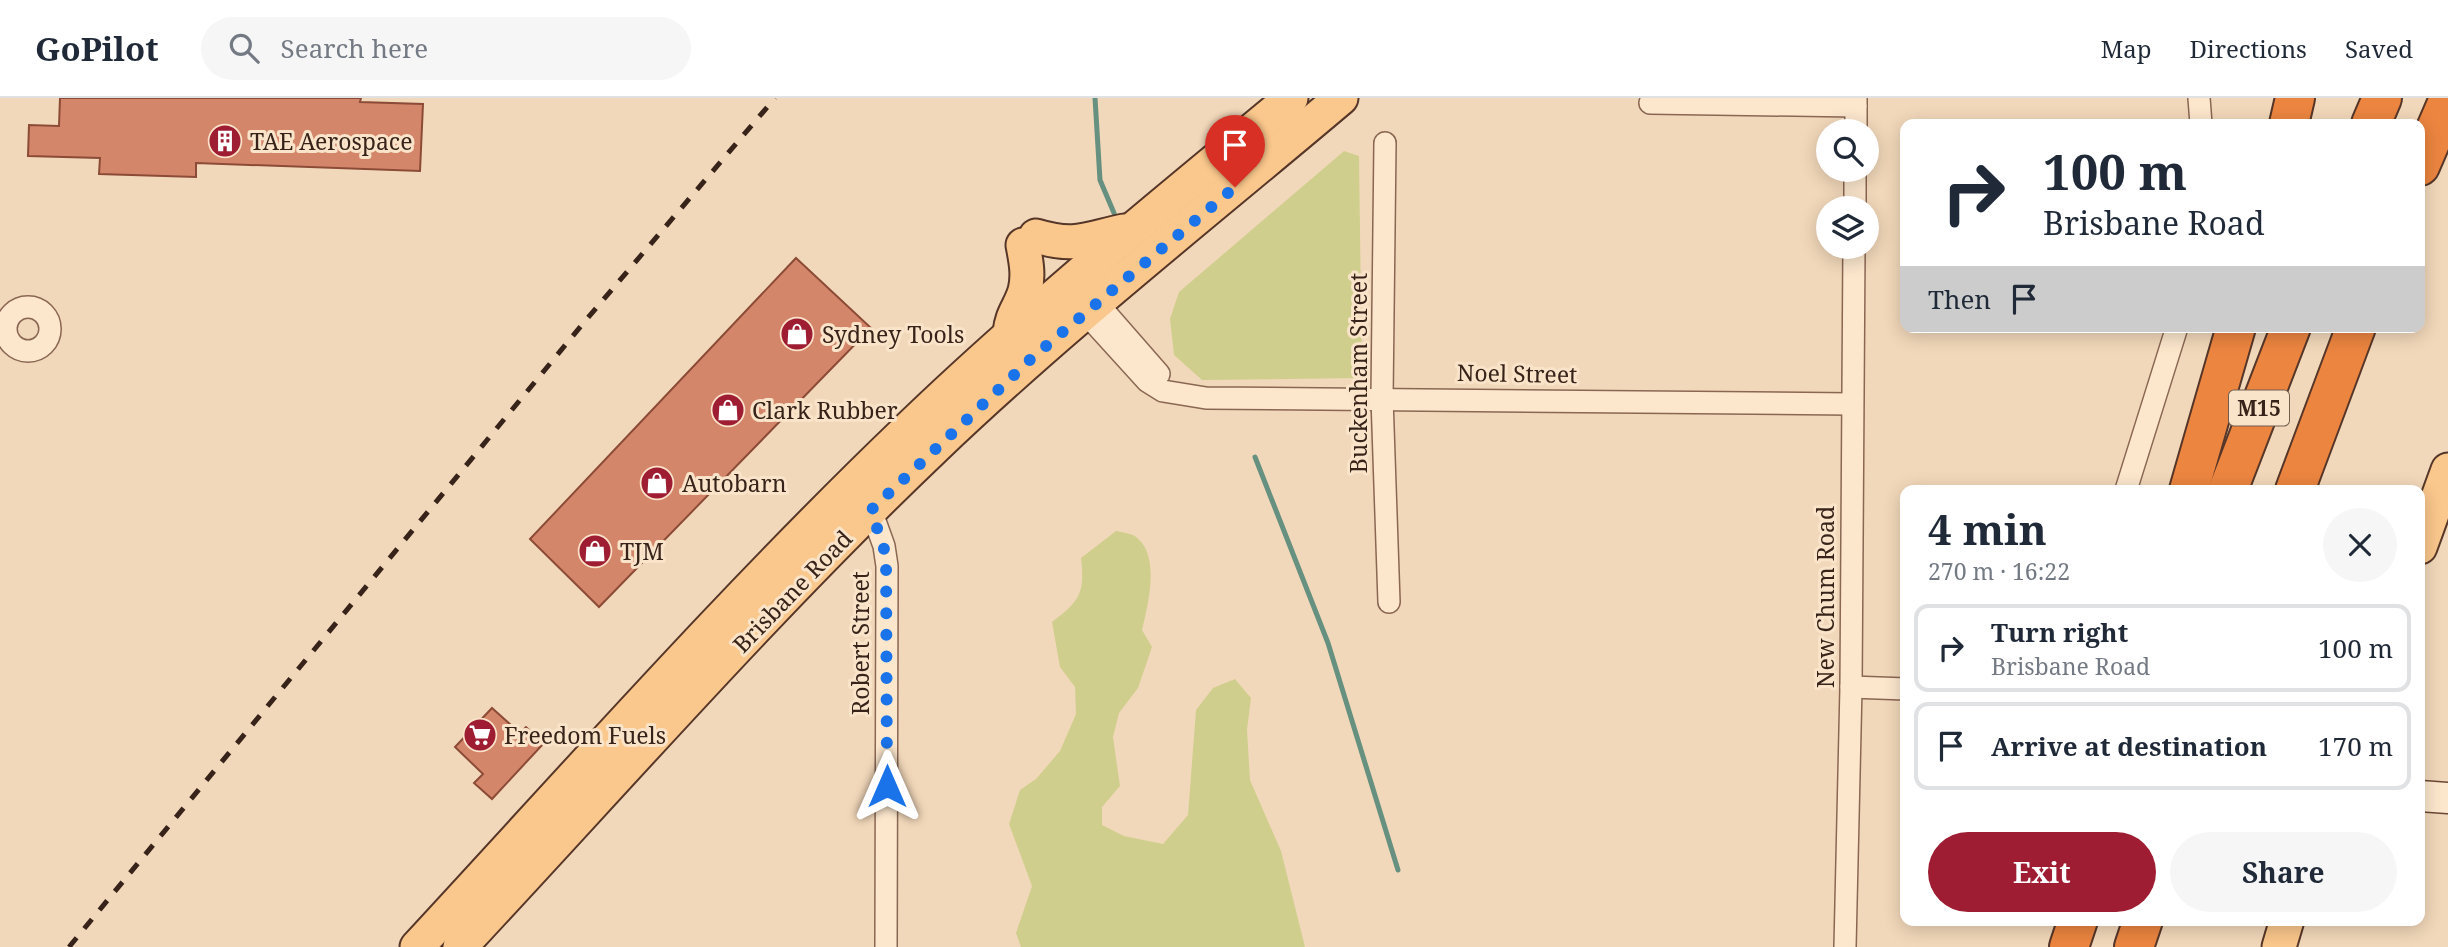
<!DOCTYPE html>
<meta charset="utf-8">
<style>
body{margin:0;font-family:"Noto Serif",serif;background:#f6f6f7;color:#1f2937;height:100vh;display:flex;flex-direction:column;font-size:26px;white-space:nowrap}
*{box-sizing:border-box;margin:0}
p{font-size:23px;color:#747a83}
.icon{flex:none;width:38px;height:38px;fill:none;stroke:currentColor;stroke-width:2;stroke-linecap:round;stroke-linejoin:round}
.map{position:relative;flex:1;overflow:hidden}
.panel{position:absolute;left:1900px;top:387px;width:525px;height:441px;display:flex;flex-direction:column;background:#fff;border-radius:14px;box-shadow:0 4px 18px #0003}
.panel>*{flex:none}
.hud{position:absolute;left:1900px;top:21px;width:525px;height:214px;border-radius:14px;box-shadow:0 4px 18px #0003;background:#fff;color:#1f2937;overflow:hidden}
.controls{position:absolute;left:1816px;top:21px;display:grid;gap:14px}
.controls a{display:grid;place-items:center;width:63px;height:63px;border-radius:50%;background:#fff;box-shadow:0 4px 18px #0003;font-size:35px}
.pin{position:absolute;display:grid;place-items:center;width:60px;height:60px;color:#fff;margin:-72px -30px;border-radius:50% 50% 50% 0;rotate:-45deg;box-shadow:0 0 7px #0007}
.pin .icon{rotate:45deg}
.me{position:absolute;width:77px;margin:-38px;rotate:0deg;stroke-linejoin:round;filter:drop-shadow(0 0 5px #0008)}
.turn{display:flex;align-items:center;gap:24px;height:147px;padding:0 28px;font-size:32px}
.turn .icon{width:91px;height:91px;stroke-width:2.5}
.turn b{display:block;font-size:49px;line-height:60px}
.then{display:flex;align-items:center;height:66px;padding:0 28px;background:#0003;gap:14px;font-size:26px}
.round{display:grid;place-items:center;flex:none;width:74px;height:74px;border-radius:37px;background:#f6f6f7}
.overview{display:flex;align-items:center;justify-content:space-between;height:119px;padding:0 28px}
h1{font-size:42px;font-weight:700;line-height:52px}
.primary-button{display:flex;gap:14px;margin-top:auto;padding:14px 28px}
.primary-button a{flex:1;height:80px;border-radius:42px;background:#9e1d32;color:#fff;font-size:28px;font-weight:700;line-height:80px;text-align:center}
.primary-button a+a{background:#f6f6f7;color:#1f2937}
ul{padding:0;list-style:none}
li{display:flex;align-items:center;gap:21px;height:88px;margin:0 14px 10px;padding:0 14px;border:4px solid #e0e1e3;border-radius:14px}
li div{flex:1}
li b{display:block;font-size:26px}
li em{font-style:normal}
header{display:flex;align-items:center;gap:42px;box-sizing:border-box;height:98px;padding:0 35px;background:#fff;border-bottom:2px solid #e0e1e3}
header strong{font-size:33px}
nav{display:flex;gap:38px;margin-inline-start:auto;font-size:24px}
.search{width:490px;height:63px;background:#f6f6f7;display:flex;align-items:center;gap:18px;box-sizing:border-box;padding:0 24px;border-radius:38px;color:#747a83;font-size:26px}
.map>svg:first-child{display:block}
</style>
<header>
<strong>GoPilot</strong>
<div class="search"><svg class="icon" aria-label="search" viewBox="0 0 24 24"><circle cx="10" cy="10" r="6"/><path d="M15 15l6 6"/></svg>Search here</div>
<nav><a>Map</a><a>Directions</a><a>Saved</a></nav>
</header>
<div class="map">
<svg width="2448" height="849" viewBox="0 0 2448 849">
<rect width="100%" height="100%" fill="#f2d8ba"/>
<!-- green -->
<g fill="#d0ce8d">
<path d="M1344 53 1359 58 1362 280 1202 282 1174 257 1170 221 1179 194Z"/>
<path d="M1116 433C1121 434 1128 435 1133 437 1162 454 1148 506 1142 532L1152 549 1138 590 1119 615 1113 639 1120 688 1102 709V727L1124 738 1163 746 1188 717 1196 612 1213 590 1235 581 1251 600 1247 632 1250 682 1281 753 1305 849H1021L1016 835 1032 788 1009 726 1020 692 1036 681 1060 653 1076 616 1075 589 1060 569 1052 524C1080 503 1085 495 1081 460Z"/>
</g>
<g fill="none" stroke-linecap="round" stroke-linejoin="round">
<!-- stream -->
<g stroke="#66907f" stroke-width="5">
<path d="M1095 0 1100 82 1114 115"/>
<path d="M1255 359 1328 545 1398 772"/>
</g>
</g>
<!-- building -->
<g fill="#d4866b" stroke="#8b4b36" stroke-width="2">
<path d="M60 0H361L360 4 423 6 420 73 196 65V79L99 76 100 60 28 58 29 27 59 28Z"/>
<path d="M796 160 871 230 599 509 530 441Z"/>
<path d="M492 610 520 635 526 629 544 645 492 701 474 685 483 676 455 649Z"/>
</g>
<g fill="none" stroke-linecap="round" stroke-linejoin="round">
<defs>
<g id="street">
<path d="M2199 0 2201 26"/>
<path d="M1650 5 1856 8"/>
<path d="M1856 33V0"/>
<path d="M1385 45 1382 300 1389 504"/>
<path d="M1855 110V72"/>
<path d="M1090 197 1159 276"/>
<path d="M1077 206 1147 283 1163 293 1206 300 1852 306"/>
<circle cx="28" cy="231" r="22"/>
<path d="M2126 392 2177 229"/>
<path d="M871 412 884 448 887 468 886 849"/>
<path d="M1851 589 1906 591"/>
<path d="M1845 849 1851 589 1854 149"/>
</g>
<path id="secondary" d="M2420 698 2448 700"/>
<g id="primary">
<path d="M1036 138C1076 150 1086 141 1124 133"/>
<path d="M1010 235C1012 215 1020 210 1025 193 1029 177 1026 163 1023 147"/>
<path d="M2420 449 2448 372"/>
<path d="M417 849C578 675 735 497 906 333 1028 215 1161 108 1291 0"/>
<path d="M460 849C617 681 769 507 935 349 1064 226 1205 115 1341 0"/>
<path d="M2279 849 2287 822"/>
</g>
<g id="highway">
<path d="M2289 26 2295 0"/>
<path d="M2371 26 2382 0"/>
<path d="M2420 68 2448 3"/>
<path d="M2189 392 2236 229"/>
<path d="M2228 392 2291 229"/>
<path d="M2295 392 2356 229"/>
<path d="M2069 849 2078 822"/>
<path d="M2134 849 2143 822"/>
</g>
</defs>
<!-- street casing -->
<use href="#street" stroke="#8a6753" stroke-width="24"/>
<!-- secondary casing -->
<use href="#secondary" stroke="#6b4836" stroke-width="33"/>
<!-- primary casing -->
<use href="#primary" stroke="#563628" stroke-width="37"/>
<!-- highway casing -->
<use href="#highway" stroke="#563628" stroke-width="42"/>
<!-- street -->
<use href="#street" stroke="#fce7cd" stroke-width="21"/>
<!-- secondary -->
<use href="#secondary" stroke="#fce7cd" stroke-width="30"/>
<!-- primary -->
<use href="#primary" stroke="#fac78c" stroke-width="33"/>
<!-- highway -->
<use href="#highway" stroke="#ec8540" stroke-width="38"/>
<!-- rail -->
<path stroke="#372319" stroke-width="5" stroke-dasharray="12 12" stroke-linecap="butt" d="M69 849 586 222 775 0"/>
</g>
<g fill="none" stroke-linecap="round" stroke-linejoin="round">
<!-- route -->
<path stroke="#1a73e8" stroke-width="12" stroke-dasharray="0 21.6" d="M887 688 886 457 871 412 1033 259 1235 89"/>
</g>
<!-- icons -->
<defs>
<symbol id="building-disc" viewBox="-11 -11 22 22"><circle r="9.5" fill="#9e1d32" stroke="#f9e4ca"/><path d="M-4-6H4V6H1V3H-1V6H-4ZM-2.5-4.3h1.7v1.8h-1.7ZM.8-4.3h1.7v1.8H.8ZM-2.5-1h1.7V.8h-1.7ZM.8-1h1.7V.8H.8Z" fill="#fff"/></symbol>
<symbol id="shop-disc" viewBox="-11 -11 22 22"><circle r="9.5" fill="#9e1d32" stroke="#f9e4ca"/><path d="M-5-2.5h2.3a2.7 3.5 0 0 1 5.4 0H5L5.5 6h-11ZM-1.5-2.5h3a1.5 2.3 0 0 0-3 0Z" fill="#fff"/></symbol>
<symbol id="supermarket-disc" viewBox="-11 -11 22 22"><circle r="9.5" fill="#9e1d32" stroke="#f9e4ca"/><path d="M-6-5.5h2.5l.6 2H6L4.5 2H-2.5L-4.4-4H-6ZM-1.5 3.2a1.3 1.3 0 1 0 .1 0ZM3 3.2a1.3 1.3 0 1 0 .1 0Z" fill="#fff"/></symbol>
</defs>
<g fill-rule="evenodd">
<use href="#building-disc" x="206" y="24" width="38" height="38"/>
<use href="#shop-disc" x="778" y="217" width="38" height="38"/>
<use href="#shop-disc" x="709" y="293" width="38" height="38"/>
<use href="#shop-disc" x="638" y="366" width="38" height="38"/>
<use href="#shop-disc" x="576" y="434" width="38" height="38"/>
<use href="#supermarket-disc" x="461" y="618" width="38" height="38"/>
</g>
<g text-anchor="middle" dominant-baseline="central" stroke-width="6" stroke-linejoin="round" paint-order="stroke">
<!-- shield labels -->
<rect fill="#f9e4ca" stroke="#715d4e" stroke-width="2" x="2229" y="292.5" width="60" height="35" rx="5"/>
<g font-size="21" font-weight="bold" fill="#372319">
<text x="2259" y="310">M15</text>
</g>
<!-- poi labels -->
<g font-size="23" fill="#372319" stroke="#f9e4ca" text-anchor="start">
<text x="250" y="43">TAE Aerospace</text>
<text x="822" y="236">Sydney Tools</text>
<text x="752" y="312">Clark Rubber</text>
<text x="682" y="385">Autobarn</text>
<text x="620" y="453">TJM</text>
<text x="504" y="637">Freedom Fuels</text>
</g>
<!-- street labels -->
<g font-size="23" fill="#372319" stroke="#f9e4ca">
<text transform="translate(1358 275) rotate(-90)">Buckenham Street</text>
<text transform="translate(1517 275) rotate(1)">Noel Street</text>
<text transform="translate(792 493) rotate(-46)">Brisbane Road</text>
<text transform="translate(1825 499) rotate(-90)">New Chum Road</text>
<text transform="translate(860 545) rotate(-90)">Robert Street</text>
</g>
</g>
</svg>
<div class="controls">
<a><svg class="icon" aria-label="search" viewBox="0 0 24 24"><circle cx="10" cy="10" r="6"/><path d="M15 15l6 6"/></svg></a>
<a><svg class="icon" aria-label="layers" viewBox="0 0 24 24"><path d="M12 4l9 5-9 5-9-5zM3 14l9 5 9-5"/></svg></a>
</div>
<div class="pin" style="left:1235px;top:89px;background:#d93025"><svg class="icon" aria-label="arrive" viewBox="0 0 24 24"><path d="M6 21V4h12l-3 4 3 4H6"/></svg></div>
<svg class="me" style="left:887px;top:688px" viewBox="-20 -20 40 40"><path d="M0-17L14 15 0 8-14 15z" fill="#1a73e8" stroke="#fff" stroke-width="4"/></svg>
<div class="hud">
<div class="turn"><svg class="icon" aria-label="right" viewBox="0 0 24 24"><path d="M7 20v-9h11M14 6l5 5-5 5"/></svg><div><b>100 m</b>Brisbane Road</div></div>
<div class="then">Then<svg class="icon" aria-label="arrive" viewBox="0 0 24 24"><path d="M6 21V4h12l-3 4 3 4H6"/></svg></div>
</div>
<section class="panel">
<div class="overview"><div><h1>4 min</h1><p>270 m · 16:22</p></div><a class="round"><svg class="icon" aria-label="close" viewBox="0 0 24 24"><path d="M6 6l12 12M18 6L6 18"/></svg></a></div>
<ul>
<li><svg class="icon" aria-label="right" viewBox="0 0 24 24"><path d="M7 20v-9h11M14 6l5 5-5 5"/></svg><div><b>Turn right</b><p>Brisbane Road</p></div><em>100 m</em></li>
<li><svg class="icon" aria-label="arrive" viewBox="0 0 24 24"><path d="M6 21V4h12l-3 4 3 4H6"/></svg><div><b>Arrive at destination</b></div><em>170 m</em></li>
</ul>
<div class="primary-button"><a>Exit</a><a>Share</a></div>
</section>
</div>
